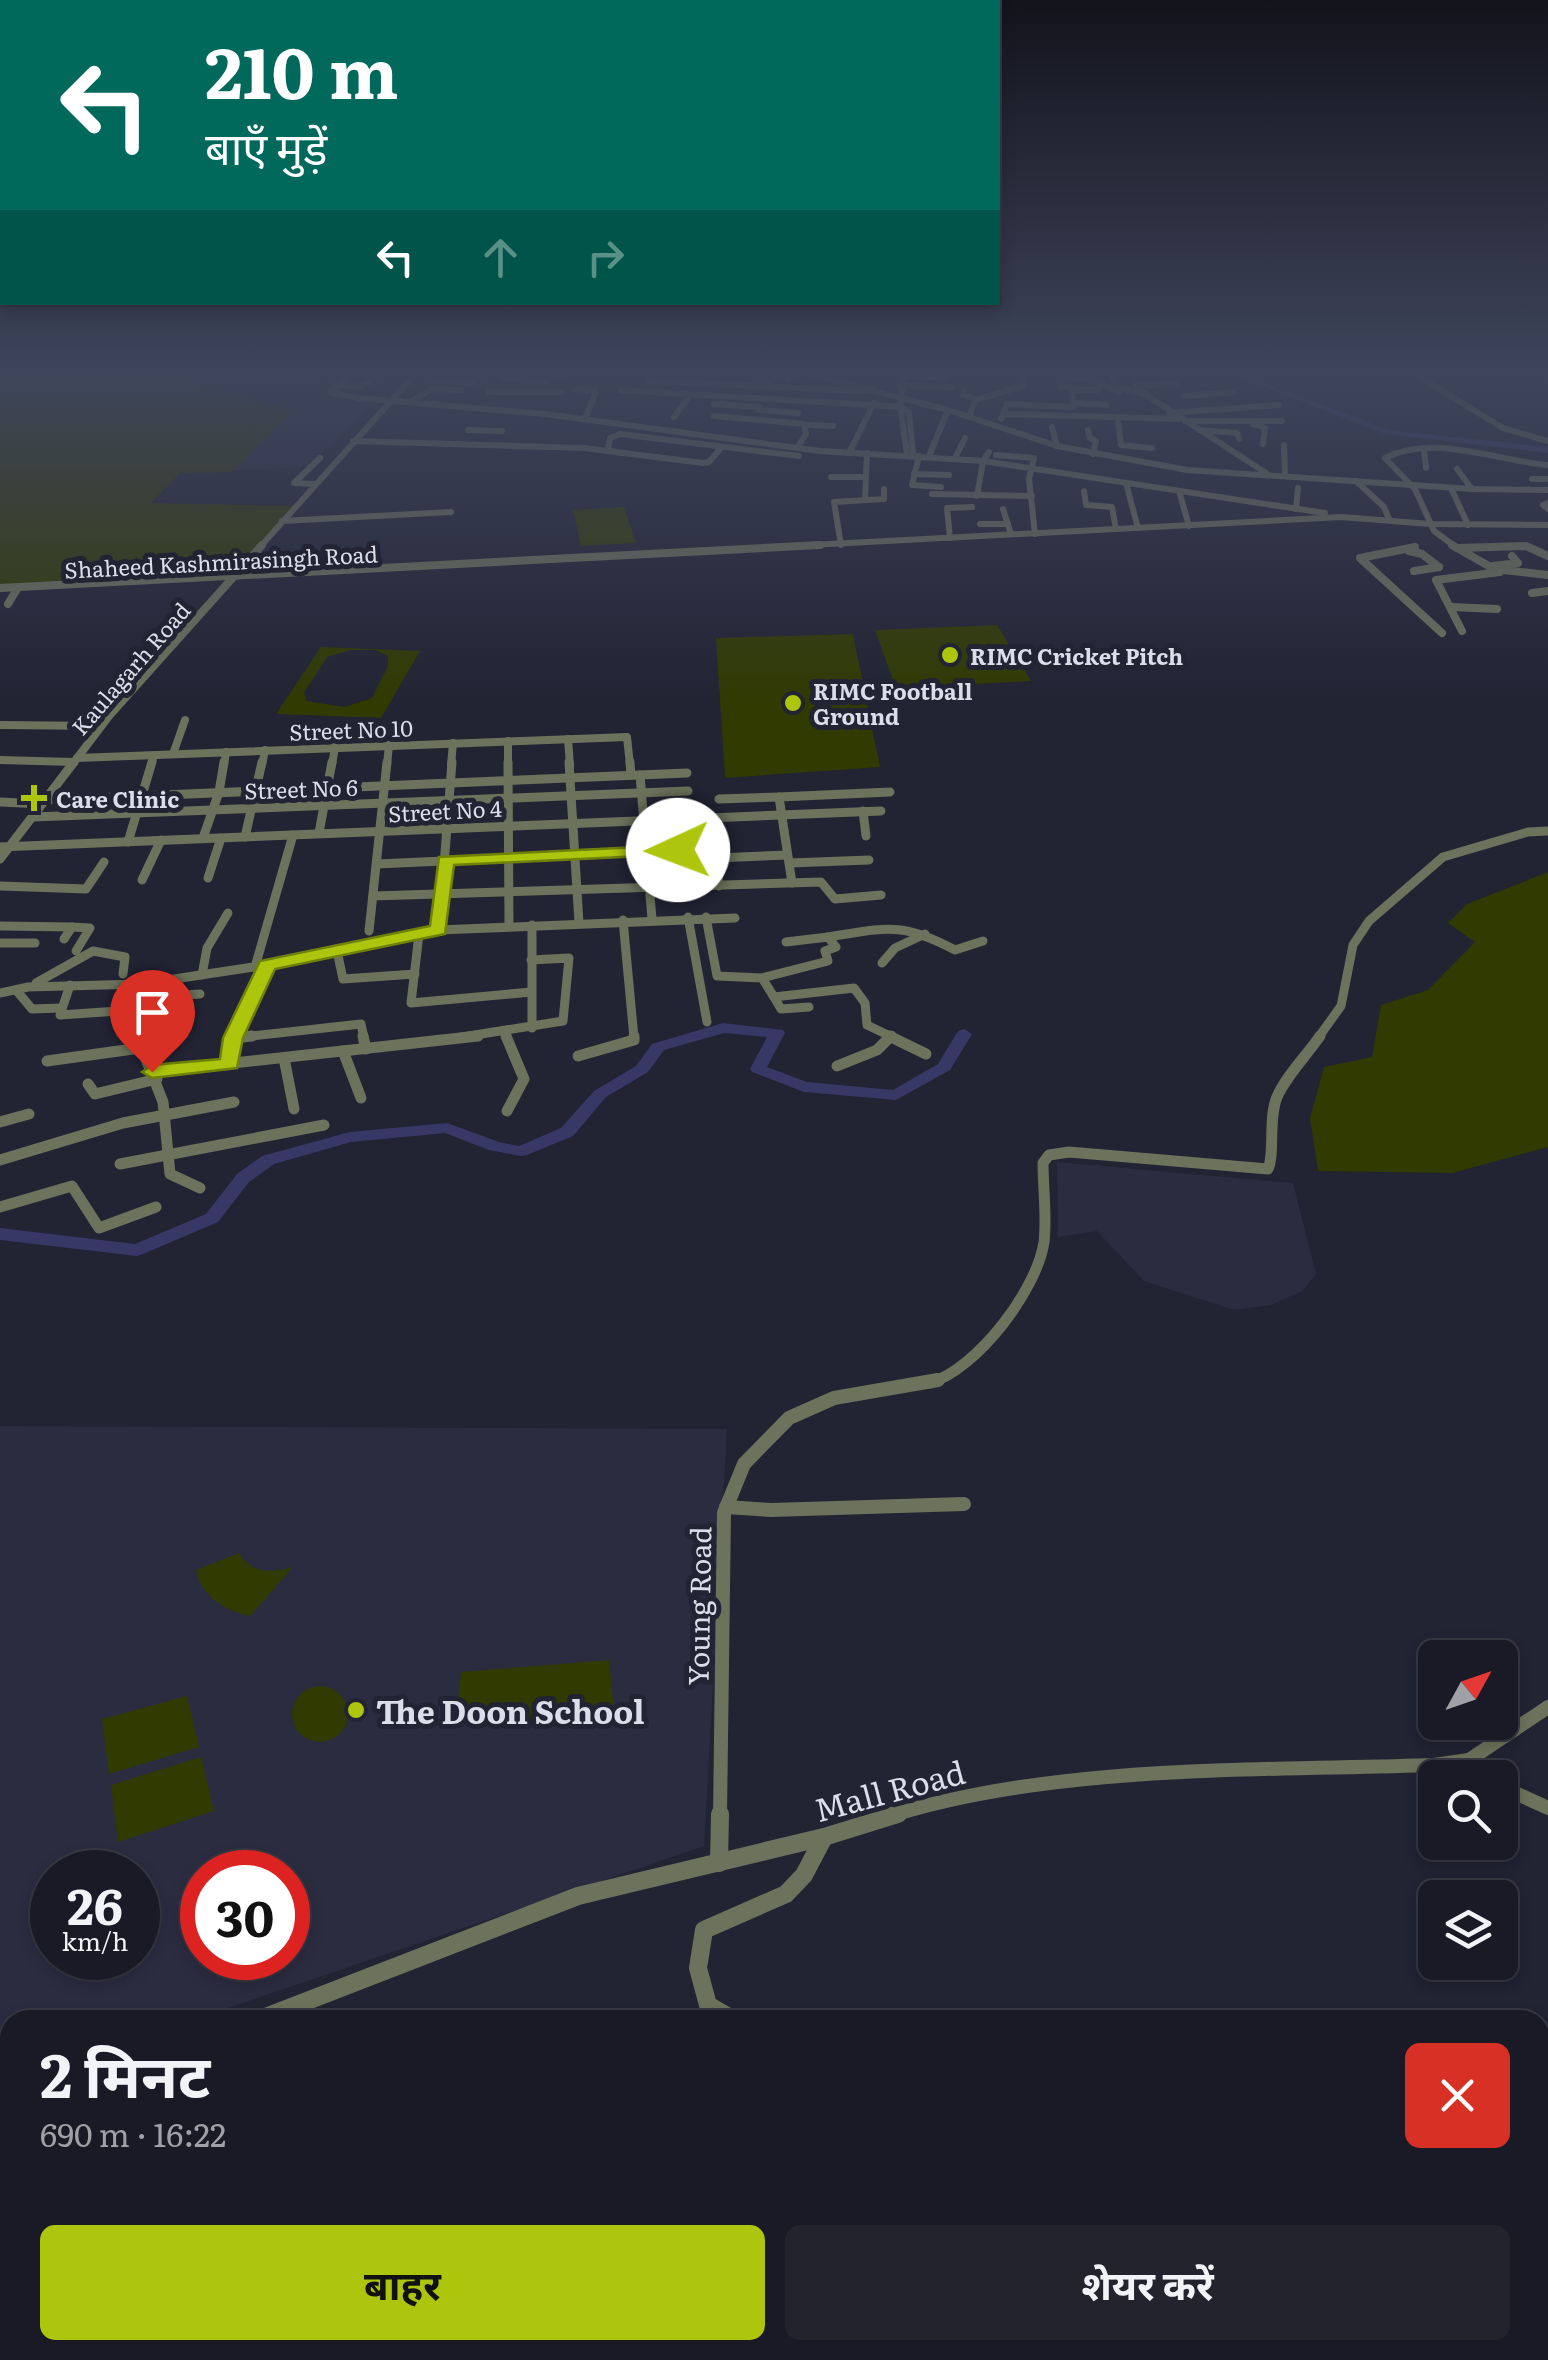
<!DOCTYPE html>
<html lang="hi">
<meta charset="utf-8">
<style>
body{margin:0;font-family:Literata,"Noto Sans Devanagari",serif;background:#23232e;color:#f1f3f6;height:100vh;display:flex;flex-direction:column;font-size:38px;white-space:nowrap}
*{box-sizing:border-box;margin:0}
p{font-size:32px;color:#9fa1a7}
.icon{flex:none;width:55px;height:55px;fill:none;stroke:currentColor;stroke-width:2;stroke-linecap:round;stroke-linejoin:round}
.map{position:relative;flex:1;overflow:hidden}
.sheet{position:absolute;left:0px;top:2010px;width:1550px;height:350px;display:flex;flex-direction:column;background:#1a1a26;border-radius:30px 30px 0 0;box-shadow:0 5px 15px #0003,0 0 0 2px #383843}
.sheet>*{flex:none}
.top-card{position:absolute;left:0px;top:0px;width:1000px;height:305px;box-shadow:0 5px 15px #0003,0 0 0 2px #383843;background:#00695c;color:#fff;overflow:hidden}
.needle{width:65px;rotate:50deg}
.controls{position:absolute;left:1418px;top:1640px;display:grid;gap:20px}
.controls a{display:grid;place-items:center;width:100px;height:100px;border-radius:15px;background:#1a1a26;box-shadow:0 5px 15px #0003,0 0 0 2px #383843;font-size:50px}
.speed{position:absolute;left:30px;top:1850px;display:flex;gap:20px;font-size:50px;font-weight:700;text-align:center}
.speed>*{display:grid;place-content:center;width:130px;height:130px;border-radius:50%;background:#1a1a26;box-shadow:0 5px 15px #0003,0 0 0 2px #383843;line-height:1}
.speed small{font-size:25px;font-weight:400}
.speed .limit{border:15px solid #d22;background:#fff;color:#111}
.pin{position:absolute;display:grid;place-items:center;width:85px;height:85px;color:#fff;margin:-102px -42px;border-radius:50% 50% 50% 0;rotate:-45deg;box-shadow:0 0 10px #0007}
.pin .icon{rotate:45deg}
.me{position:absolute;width:110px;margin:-55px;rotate:268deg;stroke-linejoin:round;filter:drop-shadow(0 0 8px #0008)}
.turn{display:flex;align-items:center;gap:35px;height:210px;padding:0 40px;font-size:45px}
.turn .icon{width:130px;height:130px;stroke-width:2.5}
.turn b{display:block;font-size:70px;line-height:85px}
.lanes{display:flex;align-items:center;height:95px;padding:0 40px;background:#0003;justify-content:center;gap:50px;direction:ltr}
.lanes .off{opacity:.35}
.round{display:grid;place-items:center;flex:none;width:105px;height:105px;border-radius:15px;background:#23232e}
.head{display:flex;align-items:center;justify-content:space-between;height:170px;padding:0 40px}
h1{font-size:60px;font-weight:700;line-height:75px}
.action{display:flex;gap:20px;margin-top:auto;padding:20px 40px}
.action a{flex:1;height:115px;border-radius:15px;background:#adc60d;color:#111;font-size:40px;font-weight:700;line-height:115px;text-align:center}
.action a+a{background:#23232e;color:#f1f3f6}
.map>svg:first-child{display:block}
</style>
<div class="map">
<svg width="1548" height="2360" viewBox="0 0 1548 2360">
<rect width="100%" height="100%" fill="#222333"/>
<!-- built -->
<g fill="#2b2c40" fill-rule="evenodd">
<path d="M0 373H313L318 389 331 395 376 403 306 467 181 473 151 502 207 575Z"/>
<path d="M1057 1162 1293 1183 1316 1274 1302 1291 1271 1305 1234 1310 1144 1281 1097 1231 1058 1237Z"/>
<path d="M0 1426 727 1429 704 1846 193 2020H10V2083L0 2086ZM52 1872H138V1958H52ZM202 1872H288V1958H202Z"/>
</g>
<!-- green -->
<g fill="#313a01" fill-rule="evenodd">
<path d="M0 373H150L293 411 232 472 180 473 151 503 295 506 232 577 0 587Z"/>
<path d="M624 507 636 543 581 546 573 510Z"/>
<path d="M997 625 1031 681 896 688 875 630Z"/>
<path d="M853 634 880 767 725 778 716 638Z"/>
<path d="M321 647 420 651 381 718 276 714ZM350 650H375L388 656V666L372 698 344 707 307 701 304 693 327 657Z"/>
<path d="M1548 872V1147L1452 1173 1318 1171 1310 1118 1324 1067 1372 1057 1381 1005 1428 990 1475 942 1448 923 1467 904Z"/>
<path d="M239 1553C251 1574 272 1573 293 1567L250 1616C224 1610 202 1597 196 1570Z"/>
<path d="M609 1660 614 1710 455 1725 461 1672Z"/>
<circle cx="320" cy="1714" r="28"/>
<path d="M187 1696 199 1747 109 1774 102 1719Z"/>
<path d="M201 1757 214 1811 118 1842 111 1785Z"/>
</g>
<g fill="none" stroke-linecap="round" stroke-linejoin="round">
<!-- stream -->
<g stroke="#696a8e" stroke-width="4">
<path d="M724 2350 725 2360"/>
<path d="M126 2360 128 2350"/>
</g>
<!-- river -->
<g fill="#383867" fill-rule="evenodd">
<path d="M1228 373H1239L1389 430 1548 447V453L1385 434Z"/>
<path d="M723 1023 783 1030 785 1033 767 1067 807 1082 893 1090 938 1064 958 1031 964 1029 972 1034 950 1070 896 1100 804 1092 752 1072 750 1069 767 1037 724 1033 664 1050 648 1072 606 1097 573 1136 527 1155 521 1156 489 1150 445 1133 351 1142 274 1164 249 1182 218 1222 143 1254 137 1256 0 1240V1228L135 1244 206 1214 237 1174 262 1156 350 1132 447 1123 499 1142 519 1146 561 1128 594 1091 636 1066 652 1044Z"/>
</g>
<!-- minor-far5 -->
<g stroke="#6c725b" stroke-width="6">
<path d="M338 373 352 374 330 392 358 398 545 414 820 451 983 461 1325 513"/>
<path d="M538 373 562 375"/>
<path d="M653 373 648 381 862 391"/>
<path d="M804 373 948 410 1057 446 1187 470 1472 489 1548 490"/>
<path d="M905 373 900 403 907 455"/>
<path d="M1068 373 1067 378 1096 380 1119 392"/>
<path d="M1110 373 1116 387 1145 394 1266 473"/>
<path d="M1413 373 1503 428 1548 441"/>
<path d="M903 376 945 378"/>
<path d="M500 378 547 382"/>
<path d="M427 380 472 383 482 373"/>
<path d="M787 380 797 373"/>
<path d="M770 382 780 373"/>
<path d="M336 385 362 386 375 376 352 374"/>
<path d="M900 385 952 387"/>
<path d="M575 389 596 391 585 419"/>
<path d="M621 390 902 407"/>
<path d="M964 390 963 395 976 399"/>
<path d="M1071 390H1098L1099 383"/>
<path d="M489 392H562"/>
<path d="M1145 394 1136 385 1177 384"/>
<path d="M1184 396 1233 392"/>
<path d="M410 402 432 389 461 390"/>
<path d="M1074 403 1107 405"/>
<path d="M714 404 760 407"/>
<path d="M902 408 909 412 913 454"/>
<path d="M759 410 798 413"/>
<path d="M1170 413 1279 405"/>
<path d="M1003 414 1178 419"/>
<path d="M714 416 804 424 806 434 797 448"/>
<path d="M674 417 690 395"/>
<path d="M969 417 975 400 1023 386 1022 378"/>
<path d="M1001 419 1007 404 1073 407 1071 387 1060 386"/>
<path d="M1118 420 1121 445 1152 448"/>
<path d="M1185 421H1282"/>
<path d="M1253 424 1265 428 1263 444"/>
<path d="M806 425 833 426"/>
<path d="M1052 427 1057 446"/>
<path d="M468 430 502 431"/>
<path d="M1088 430 1090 438 1096 441 1093 454"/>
<path d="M1199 430 1237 433 1239 439"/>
<path d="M353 441 584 448 703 463 709 462 721 448"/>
<path d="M1284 445 1285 475"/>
<path d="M608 450 610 438 620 434 799 456"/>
<path d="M1424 450 1426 468"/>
<path d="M849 453 874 403"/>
<path d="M996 455 1034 458 1029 479 1035 534"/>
<path d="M919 456 912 485 941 487"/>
<path d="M929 456 948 410"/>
<path d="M955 458 965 438"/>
<path d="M1457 469 1472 489"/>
<path d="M914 474 949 475"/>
<path d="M831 477H865"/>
<path d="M1532 479H1548"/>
<path d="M1356 481 1384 507 1389 519"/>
<path d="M1126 483 1138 528"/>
<path d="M315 484 294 483 320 458"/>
<path d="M1451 488 1468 525"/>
<path d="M1084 491 1086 505 1112 507 1116 529"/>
<path d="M1179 491 1189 526"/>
<path d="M932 494 1032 496"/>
<path d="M977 496 983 461 989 452"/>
<path d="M865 499 867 453"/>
<path d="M1548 503 1543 505 1548 509"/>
<path d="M1003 509 1010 531"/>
<path d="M1296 509 1298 488"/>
<path d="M282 521 451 512"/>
<path d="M980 524H1008"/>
<path d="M950 538 947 508 972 507"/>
<path d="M841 545 834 502 884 499V489"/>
<path d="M260 547 416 373"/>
<path d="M773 547 1341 517 1430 524 1548 525"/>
<path d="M1456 547 1434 531 1415 489 1385 458C1435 433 1496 461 1548 465"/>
<path d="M1488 547H1528"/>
</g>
<!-- minor-far4 -->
<g stroke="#6c725b" stroke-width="8">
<path d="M1452 545 1494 569 1548 575"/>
<path d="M1415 547 1360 558 1442 633"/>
<path d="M1457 548 1526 546 1548 556"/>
<path d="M1409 551 1422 554 1439 567"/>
<path d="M1493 566 1518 563 1512 556"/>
<path d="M1414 571 1439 567"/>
<path d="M0 588 820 545"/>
<path d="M1532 593 1548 591"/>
<path d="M8 604 17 589"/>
<path d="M1452 607 1497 609"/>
<path d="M1462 631 1436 580 1500 572"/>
<path d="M0 725 101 726"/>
<path d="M568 739 570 765"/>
<path d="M508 741V765"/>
<path d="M173 754 185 720"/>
<path d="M77 758 627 737 630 765"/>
<path d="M0 760 74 762"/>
<path d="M72 765 109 716 262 545"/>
<path d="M151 765 154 755"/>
<path d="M224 765 226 752"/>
<path d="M262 765 265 750"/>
<path d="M332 765 335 747"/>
<path d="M387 765 389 745"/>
<path d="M451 765 453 743"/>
</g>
<!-- minor-far3 -->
<g stroke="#6c725b" stroke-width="9">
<path d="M508 762 509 926"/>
<path d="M569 762 579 923"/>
<path d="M630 762 631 775"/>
<path d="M640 775 652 919"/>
<path d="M779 797 890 792"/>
<path d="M719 799 779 797 792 883"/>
<path d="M45 800 687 773"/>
<path d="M0 802 42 804"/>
<path d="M863 811 866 836"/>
<path d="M33 817 688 791"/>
<path d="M319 833 332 762"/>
<path d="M245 837 262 762"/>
<path d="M203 838 219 792 224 762"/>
<path d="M128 842 152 762"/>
<path d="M0 847 881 811"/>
<path d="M716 858 719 886"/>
<path d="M0 859 74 762"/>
<path d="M790 863 869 860"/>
<path d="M377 864 710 849 716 858 787 855"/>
<path d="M208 878 221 838"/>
<path d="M142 880 161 840"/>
<path d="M0 886 86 889 104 862"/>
<path d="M373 896 821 882 835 899 881 895"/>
<path d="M688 917 707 1022"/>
<path d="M706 917 717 976 762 978 774 997 854 988 865 1003 867 1025 894 1038"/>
<path d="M623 920 634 1038"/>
<path d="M532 925V1028"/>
<path d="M0 926 72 927 64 939"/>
<path d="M72 927 90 928 76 951"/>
<path d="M439 930 452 762"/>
<path d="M369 931 387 762"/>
<path d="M419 934 411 1003 531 992"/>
<path d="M828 937C886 928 901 921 955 950L983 941"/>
<path d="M0 943H35"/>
<path d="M337 951 343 979 415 974"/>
<path d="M882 963 895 948 925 934"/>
<path d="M255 967 293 835"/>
<path d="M202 975 207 948 228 913"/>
<path d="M762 978 828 961 825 951 836 947 828 937 786 942"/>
<path d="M36 983 93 951 125 957 123 974"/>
<path d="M70 985 60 1015 133 1010"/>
<path d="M16 990 32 1009 61 1008"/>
<path d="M0 993 28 987 141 984 267 965 439 930 735 918"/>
<path d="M774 997 781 1009 809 1007"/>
<path d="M137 998 200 994"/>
<path d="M505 1033 507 1038"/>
<path d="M138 1038 134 1015 141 984"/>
<path d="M233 1038 361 1024 364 1038"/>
<path d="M233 1038 267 965"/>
<path d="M456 1038 563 1021 569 958 531 960"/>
<path d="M1318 1038 1341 1006 1353 945 1369 921 1443 857 1528 832 1548 831"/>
</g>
<!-- minor-far2 -->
<g stroke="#6c725b" stroke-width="11">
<path d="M137 1036 163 1102 170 1174 200 1188"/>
<path d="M363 1036 366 1049"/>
<path d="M506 1036 524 1079 507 1111"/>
<path d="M889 1036 926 1054"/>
<path d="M233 1038 252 1036"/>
<path d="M343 1051 361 1098"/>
<path d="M578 1056 634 1040V1036"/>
<path d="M284 1058 294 1109"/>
<path d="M47 1061 140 1048"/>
<path d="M230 1064 234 1036"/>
<path d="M837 1066 877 1050 891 1036"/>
<path d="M152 1072 478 1036"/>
<path d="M88 1084 95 1094 157 1079"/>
<path d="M0 1122 29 1114"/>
<path d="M0 1160 123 1123 234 1102"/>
<path d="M120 1164 324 1125"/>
<path d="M0 1207 72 1186 99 1228 156 1207"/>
<path d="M930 1383C977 1369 1037 1290 1044 1242 1047 1217 1043 1188 1043 1163L1049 1155 1069 1152 1268 1169C1275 1154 1268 1118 1277 1097 1286 1076 1307 1055 1320 1036"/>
</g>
<!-- minor-far1 -->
<g stroke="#6c725b" stroke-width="14">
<path d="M726 1507 771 1510 964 1504"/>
<path d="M1469 1760 1486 1778"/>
<path d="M1500 1786 1548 1808"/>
<path d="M720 1816 724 1513 744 1464 789 1418 834 1398 938 1380"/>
<path d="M890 1816C1056 1764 1260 1771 1434 1765L1469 1760 1548 1707"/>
</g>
<!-- minor -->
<g stroke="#6c725b" stroke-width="18">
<path d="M719 1863 720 1814"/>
<path d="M258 2020 578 1896 824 1837 898 1814"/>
<path d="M734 2020 708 2005 698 1968 704 1930 786 1894 804 1875 824 1837"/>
<path d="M0 2113 10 2109"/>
<path d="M974 2350 978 2360"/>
<path d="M441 2360H483"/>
<path d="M507 2360 510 2350"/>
</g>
</g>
<!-- sky -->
<linearGradient id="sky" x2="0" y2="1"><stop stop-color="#13131c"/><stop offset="0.53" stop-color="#3e455b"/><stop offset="1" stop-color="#3e455b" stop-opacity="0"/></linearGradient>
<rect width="1548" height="703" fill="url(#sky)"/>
<!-- route -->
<path fill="#adc60d" stroke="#708108" stroke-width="2.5" d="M678 845 684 846V854L454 865 445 934 275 969 243 1038 237 1068 152 1078 142 1072 152 1065 220 1059 223 1038 260 961 430 926 439 857Z"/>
<!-- markers -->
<g fill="#adc60d" stroke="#222333" stroke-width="4">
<circle cx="950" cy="655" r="10"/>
<circle cx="793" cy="703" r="10"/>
<path d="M29 783h10v10h10v10h-10v10h-10v-10h-10v-10h10z"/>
<circle cx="356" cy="1710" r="10"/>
</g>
<g text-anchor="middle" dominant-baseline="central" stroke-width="10" stroke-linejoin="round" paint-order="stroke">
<!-- far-street labels -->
<g font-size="22" fill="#dcdde8" stroke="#222333">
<text transform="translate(221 561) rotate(-3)">Shaheed Kashmirasingh Road</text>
<text transform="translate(130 668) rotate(-49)">Kaulagarh Road</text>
<text transform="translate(351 729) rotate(-2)">Street No 10</text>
<text transform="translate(301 788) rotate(-2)">Street No 6</text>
<text transform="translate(445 810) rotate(-3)">Street No 4</text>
</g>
<!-- far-poi labels -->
<g font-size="22" font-weight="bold" fill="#dcdde8" stroke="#222333" text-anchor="start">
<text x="970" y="655">RIMC Cricket Pitch</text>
<text x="813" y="690">RIMC Football<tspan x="813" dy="25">Ground</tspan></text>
<text x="56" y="798">Care Clinic</text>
</g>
<!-- street labels -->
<g font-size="28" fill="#dcdde8" stroke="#222333">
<text transform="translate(698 1606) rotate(-89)">Young Road</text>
</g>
<!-- near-poi labels -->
<g font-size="32" font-weight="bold" fill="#dcdde8" stroke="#222333" text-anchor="start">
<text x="376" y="1710">The Doon School</text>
</g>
<!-- near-street labels -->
<g font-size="32" fill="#dcdde8" stroke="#222333">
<text transform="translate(889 1789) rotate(-15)">Mall Road</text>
</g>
</g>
</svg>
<div class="controls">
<a><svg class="needle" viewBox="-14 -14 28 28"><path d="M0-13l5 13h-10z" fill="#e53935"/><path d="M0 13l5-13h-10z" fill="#9fa1a7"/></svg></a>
<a><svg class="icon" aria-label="search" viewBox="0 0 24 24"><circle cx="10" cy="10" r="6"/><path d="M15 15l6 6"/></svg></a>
<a><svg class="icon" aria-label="layers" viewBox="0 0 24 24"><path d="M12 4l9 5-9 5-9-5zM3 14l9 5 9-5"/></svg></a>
</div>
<div class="speed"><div>26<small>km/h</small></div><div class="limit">30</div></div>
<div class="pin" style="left:152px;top:1072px;background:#d93025"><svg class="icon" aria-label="arrive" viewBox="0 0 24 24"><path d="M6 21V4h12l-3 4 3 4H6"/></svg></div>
<svg class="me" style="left:678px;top:850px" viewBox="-20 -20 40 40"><circle r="19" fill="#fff"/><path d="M0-13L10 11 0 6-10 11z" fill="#adc60d"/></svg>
<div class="top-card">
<div class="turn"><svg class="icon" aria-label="left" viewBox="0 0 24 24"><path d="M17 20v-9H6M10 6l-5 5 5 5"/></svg><div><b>210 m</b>बाएँ मुड़ें</div></div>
<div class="lanes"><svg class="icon" aria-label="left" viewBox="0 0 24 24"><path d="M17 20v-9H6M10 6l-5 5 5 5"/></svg><svg class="icon off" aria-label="ahead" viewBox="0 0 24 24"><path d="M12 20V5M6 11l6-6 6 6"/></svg><svg class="icon off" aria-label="right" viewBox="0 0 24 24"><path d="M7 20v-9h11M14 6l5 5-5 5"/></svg></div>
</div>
<section class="sheet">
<div class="head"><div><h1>2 मिनट</h1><p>690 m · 16:22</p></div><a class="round" style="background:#d93025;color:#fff"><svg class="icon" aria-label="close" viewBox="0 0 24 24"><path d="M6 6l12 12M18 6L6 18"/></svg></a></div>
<div class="action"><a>बाहर</a><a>शेयर करें</a></div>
</section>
</div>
